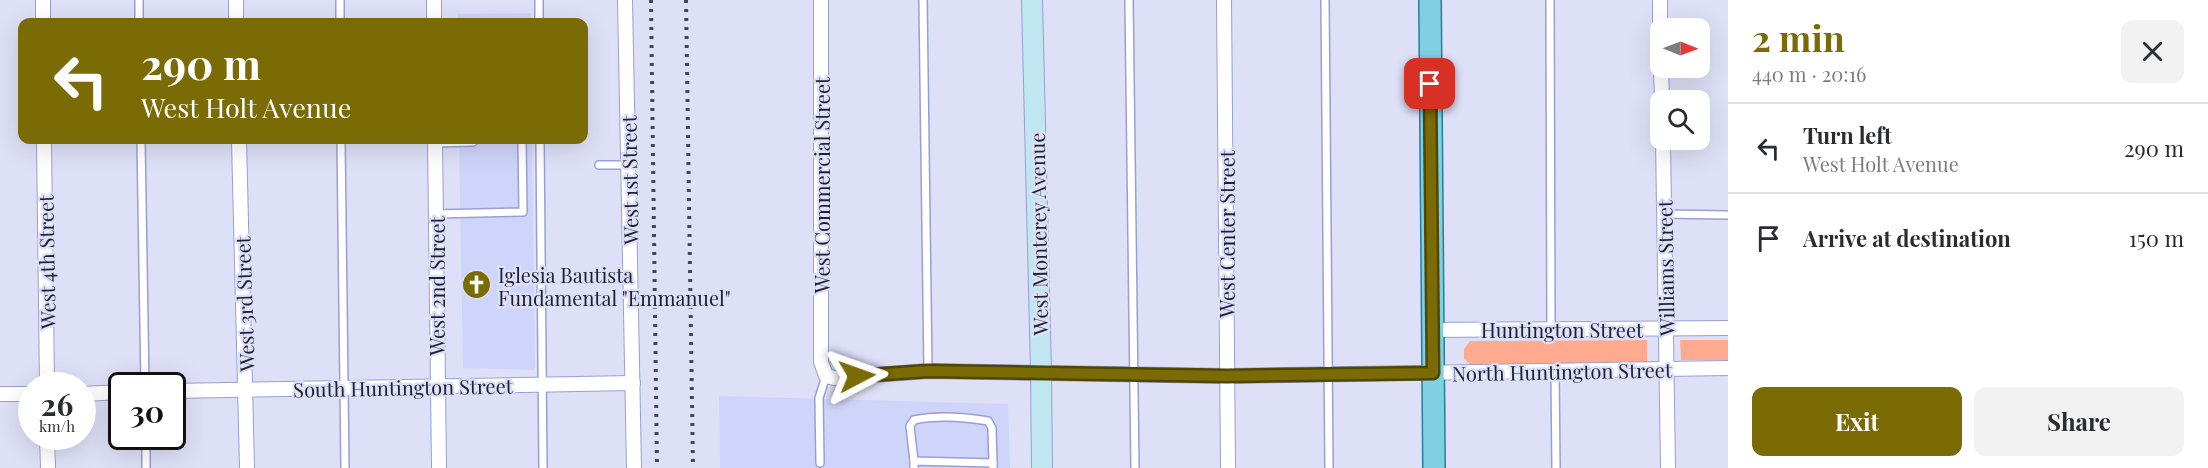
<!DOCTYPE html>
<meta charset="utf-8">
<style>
body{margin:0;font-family:"Playfair Display",serif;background:#f2f2f3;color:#2b2b33;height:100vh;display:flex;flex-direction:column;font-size:22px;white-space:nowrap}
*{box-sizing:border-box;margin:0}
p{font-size:20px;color:#7c7c81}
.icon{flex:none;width:33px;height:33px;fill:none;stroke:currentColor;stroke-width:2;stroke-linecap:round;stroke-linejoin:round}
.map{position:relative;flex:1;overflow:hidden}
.sheet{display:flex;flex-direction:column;background:#fff;width:480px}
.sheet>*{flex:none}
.guide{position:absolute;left:18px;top:18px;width:570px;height:126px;border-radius:12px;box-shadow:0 6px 24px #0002;background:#7b6b05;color:#fff;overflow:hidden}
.needle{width:39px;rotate:91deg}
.controls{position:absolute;left:1650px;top:18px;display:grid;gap:12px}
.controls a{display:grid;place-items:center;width:60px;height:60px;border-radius:12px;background:#fff;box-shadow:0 6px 24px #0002;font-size:30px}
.speed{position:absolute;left:18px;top:372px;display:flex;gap:12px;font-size:30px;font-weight:700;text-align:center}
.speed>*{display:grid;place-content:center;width:78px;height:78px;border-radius:50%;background:#fff;box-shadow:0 6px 24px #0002;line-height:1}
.speed small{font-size:15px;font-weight:400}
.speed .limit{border:3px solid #111;border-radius:9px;background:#fff;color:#111}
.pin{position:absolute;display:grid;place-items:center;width:51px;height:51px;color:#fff;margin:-26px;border-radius:12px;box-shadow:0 3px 9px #0006}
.me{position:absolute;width:66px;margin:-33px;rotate:86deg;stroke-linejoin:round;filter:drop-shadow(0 0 4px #0008)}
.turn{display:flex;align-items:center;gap:21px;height:126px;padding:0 24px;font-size:27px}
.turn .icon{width:78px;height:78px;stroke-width:2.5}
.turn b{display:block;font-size:42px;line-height:51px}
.round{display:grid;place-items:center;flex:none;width:63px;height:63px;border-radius:12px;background:#f2f2f3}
.overview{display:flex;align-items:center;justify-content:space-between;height:102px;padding:0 24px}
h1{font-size:36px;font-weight:700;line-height:45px;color:#7b6b05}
.button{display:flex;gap:12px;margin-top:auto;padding:12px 24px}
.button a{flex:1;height:69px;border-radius:12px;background:#7b6b05;color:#fff;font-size:24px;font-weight:700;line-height:69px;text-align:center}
.button a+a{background:#f2f2f3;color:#2b2b33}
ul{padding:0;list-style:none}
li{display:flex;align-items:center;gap:18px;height:90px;padding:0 24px;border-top:2px solid #e1e1e2}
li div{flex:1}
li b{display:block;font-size:22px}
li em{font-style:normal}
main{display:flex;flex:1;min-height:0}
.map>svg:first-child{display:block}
</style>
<main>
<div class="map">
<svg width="1728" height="468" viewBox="0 0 1728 468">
<rect width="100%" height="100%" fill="#dde0f7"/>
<!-- built -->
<g fill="#cfd4fa">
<path d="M531 13V22H457V14Z"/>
<path d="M459 140H532L535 370 463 368Z"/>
<path d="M719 396 1008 404 1010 468H720Z"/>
</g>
<!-- green -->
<g fill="#feaa8e">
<path d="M1647 340V363L1471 365 1464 359V349L1470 341Z"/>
<path d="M1680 340H1728V360H1681Z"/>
</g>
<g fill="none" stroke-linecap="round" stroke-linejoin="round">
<defs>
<g id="lane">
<path d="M139 0V22"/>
<path d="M340 0V22"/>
<path d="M539 0V22"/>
<path d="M923 0 928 371"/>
<path d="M1129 0 1135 468"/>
<path d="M1325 0 1329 468"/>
<path d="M1550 0 1551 329"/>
<path d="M141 140 145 386"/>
<path d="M341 140 345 468"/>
<path d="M540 140 543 468"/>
<path d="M435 143 473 142V140"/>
<path d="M599 165H628"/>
<path d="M436 214 523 212 522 140"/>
<path d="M1664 214 1728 215"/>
<path d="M1555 371 1556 468"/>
<path d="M146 436V468"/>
<path d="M914 461 910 426 914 420C938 415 964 417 988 421L992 428 993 463"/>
<path d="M820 463 819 398 826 376"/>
<path d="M914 468V461L993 463V468"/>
</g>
<g id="street">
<path d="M43 0V22"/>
<path d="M236 0V22"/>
<path d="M434 0V22"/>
<path d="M625 0 634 468"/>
<path d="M821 0V362L826 376 834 378 928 371 1227 376 1728 368"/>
<path d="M1224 0 1228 468"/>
<path d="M1660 0V35"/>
<path d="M1661 68 1662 100"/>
<path d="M44 140 47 386"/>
<path d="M239 140 247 468"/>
<path d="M435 140 439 468"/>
<path d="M1663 140 1668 468"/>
<path d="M1432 330 1728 328"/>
<path d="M172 391 633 383"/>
<path d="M0 394H32"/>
<path d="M82 394 122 392"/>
<path d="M47 436 48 468"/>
</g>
<path id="secondary" d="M1032 0 1041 372 1042 468"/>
<path id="primary" d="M1430 0 1434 468"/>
</defs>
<!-- lane casing -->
<use href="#lane" stroke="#999fd4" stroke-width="10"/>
<!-- street casing -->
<use href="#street" stroke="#999fd4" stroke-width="16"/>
<!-- secondary casing -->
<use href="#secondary" stroke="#999fd4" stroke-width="22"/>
<!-- primary casing -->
<use href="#primary" stroke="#277e9a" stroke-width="24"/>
<!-- lane -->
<use href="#lane" stroke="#fff" stroke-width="7"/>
<!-- street -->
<use href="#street" stroke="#fff" stroke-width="14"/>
<!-- secondary -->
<use href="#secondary" stroke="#c0e7f1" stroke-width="20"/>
<!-- primary -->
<use href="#primary" stroke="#80d0e3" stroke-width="21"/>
<!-- rail -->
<g stroke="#43455a" stroke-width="4" stroke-dasharray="3 6" stroke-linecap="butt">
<path d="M651 0 657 468"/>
<path d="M686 0 693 468"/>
</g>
</g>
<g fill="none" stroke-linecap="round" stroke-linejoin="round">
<defs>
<path id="route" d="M857 376 928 371 1227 376 1433 373 1430 84"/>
</defs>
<!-- route casing -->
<use href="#route" stroke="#504603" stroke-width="15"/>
<!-- route -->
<use href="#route" stroke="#7b6b05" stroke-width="10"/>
</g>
<!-- icons -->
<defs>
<symbol id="church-disc" viewBox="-11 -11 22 22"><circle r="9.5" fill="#7b6b05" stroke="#dde0f7"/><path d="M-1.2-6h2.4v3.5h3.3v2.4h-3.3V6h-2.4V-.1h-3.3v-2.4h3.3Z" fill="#fff"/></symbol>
</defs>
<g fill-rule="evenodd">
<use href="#church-disc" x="460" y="268" width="33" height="33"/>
</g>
<g text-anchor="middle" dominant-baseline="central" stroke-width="4.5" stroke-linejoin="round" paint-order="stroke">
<!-- street labels -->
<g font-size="20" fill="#1e2035" stroke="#dde0f7">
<text transform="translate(629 180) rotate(-91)">West 1st Street</text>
<text transform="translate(821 185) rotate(-90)">West Commercial Street</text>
<text transform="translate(1038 234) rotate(-91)">West Monterey Avenue</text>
<text transform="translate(1226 234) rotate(-90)">West Center Street</text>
<text transform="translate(46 262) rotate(-91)">West 4th Street</text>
<text transform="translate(1665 268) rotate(-91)">Williams Street</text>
<text transform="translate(436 286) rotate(-90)">West 2nd Street</text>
<text transform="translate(244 304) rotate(-92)">West 3rd Street</text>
<text x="1562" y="329">Huntington Street</text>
<text transform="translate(1562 371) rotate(-1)">North Huntington Street</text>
<text transform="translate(403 387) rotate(-1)">South Huntington Street</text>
</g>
<!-- poi labels -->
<g font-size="20" fill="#1e2035" stroke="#dde0f7" text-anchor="start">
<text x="498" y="274">Iglesia Bautista<tspan x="498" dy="23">Fundamental "Emmanuel"</tspan></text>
</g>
</g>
</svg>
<div class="controls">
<a><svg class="needle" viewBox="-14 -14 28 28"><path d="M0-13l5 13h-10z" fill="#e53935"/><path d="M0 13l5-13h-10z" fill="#7c7c81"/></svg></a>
<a><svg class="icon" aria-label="search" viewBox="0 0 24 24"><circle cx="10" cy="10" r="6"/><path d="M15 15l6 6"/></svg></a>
</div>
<div class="speed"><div>26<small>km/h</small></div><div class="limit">30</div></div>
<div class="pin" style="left:1430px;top:84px;background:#d93025"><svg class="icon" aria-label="arrive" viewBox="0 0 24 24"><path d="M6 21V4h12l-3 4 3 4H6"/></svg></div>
<svg class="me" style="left:857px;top:376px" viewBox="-20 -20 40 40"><path d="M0-17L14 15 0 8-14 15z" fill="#7b6b05" stroke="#fff" stroke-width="4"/></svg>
<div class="guide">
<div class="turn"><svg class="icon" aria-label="left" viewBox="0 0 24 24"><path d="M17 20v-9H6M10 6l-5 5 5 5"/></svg><div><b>290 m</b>West Holt Avenue</div></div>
</div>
</div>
<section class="sheet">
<div class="overview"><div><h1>2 min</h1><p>440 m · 20:16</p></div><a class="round"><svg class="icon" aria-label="close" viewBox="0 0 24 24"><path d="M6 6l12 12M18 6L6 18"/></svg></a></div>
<ul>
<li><svg class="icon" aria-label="left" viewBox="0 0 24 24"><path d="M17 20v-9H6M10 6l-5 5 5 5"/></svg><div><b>Turn left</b><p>West Holt Avenue</p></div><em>290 m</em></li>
<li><svg class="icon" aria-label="arrive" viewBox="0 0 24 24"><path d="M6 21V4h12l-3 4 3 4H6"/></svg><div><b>Arrive at destination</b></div><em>150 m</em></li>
</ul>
<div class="button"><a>Exit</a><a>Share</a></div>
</section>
</main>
